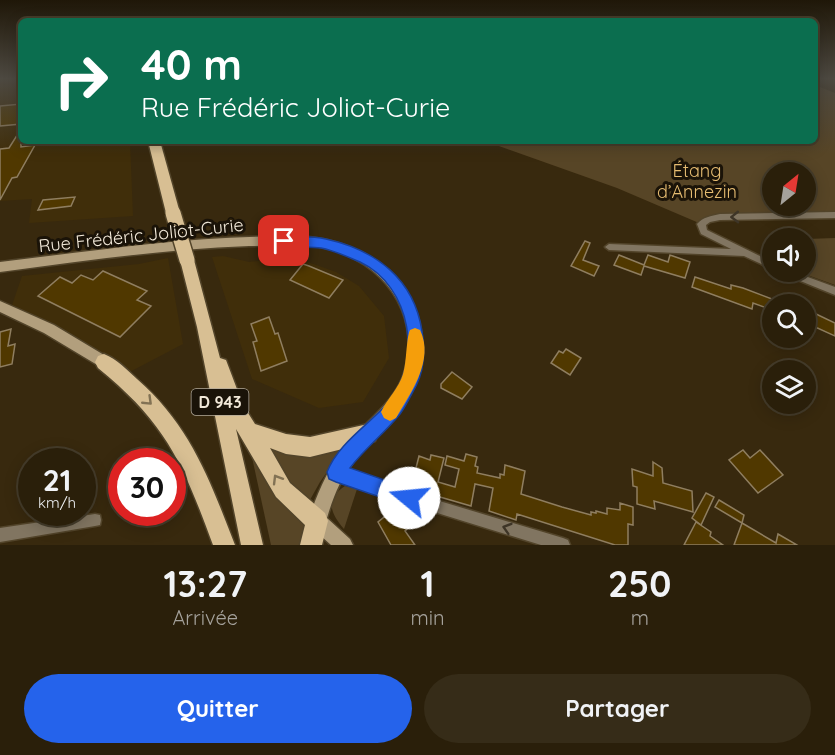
<!DOCTYPE html>
<html lang="fr">
<meta charset="utf-8">
<style>
body{margin:0;font-family:Quicksand,sans-serif;background:#362c18;color:#f1f3f6;height:100vh;display:flex;flex-direction:column;font-size:22px;white-space:nowrap}
*{box-sizing:border-box;margin:0}
p{font-size:20px;color:#a5a29c}
.icon{flex:none;width:33px;height:33px;fill:none;stroke:currentColor;stroke-width:2;stroke-linecap:round;stroke-linejoin:round}
.map{position:relative;height:545px;overflow:hidden}
.sheet{display:flex;flex-direction:column;background:#2a1f0a;flex:1}
.sheet>*{flex:none}
.banner{position:absolute;left:18px;top:18px;width:800px;height:126px;border-radius:9px;box-shadow:0 3px 15px #0003,0 0 0 2px #463d2b;background:#0b6e4f;color:#fff;overflow:hidden}
.needle{width:39px;rotate:30deg}
.buttons{position:absolute;left:762px;top:162px;display:grid;gap:12px}
.buttons a{display:grid;place-items:center;width:54px;height:54px;border-radius:50%;background:#2a1f0a;box-shadow:0 3px 15px #0003,0 0 0 2px #463d2b;font-size:30px}
.speed{position:absolute;left:18px;top:448px;display:flex;gap:12px;font-size:30px;font-weight:700;text-align:center}
.speed>*{display:grid;place-content:center;width:78px;height:78px;border-radius:50%;background:#2a1f0a;box-shadow:0 3px 15px #0003,0 0 0 2px #463d2b;line-height:1}
.speed small{font-size:15px;font-weight:400}
.speed .limit{border:9px solid #d22;background:#fff;color:#111}
.pin{position:absolute;display:grid;place-items:center;width:51px;height:51px;color:#fff;margin:-26px;border-radius:12px;box-shadow:0 3px 9px #0006}
.me{position:absolute;width:66px;margin:-33px;rotate:287deg;stroke-linejoin:round;filter:drop-shadow(0 0 4px #0008)}
.turn{display:flex;align-items:center;gap:21px;height:126px;padding:0 24px;font-size:27px}
.turn .icon{width:78px;height:78px;stroke-width:2.5}
.turn b{display:block;font-size:42px;line-height:51px}
.eta{display:flex;justify-content:space-evenly;align-items:center;height:102px;text-align:center}
.eta b{font-size:36px;font-weight:700;line-height:42px}
.cta{display:flex;gap:12px;margin-top:auto;padding:12px 24px}
.cta a{flex:1;height:69px;border-radius:36px;background:#2563eb;color:#fff;font-size:24px;font-weight:700;line-height:69px;text-align:center}
.cta a+a{background:#362c18;color:#f1f3f6}
.map>svg:first-child{display:block}
</style>
<div class="map">
<svg width="835" height="545" viewBox="0 0 835 545">
<rect width="100%" height="100%" fill="#38290e"/>
<!-- built -->
<g fill="#402e0a">
<path d="M0 78H21V141H130L133 216 29 223 32 199 0 201Z"/>
<path d="M223 256 249 262 284 258 302 260 336 272 359 286 384 316 389 358 363 402 319 408 252 379 212 257Z"/>
<path d="M168 258 183 344 122 376 10 311 22 276 139 264Z"/>
</g>
<!-- green -->
<g fill="#574526" fill-rule="evenodd">
<path d="M815 85 835 93V213L792 212 714 215 699 223 617 188 485 141H814ZM772 172H806V206H772Z"/>
<path d="M835 238V285L799 272H806V239Z"/>
<path d="M260 442 346 445 320 482 306 507Z"/>
<path d="M250 448 308 524 303 545H271Z"/>
<path d="M345 486 357 489 344 529C330 513 325 499 345 486Z"/>
</g>
<!-- building -->
<g fill="#503800" stroke="#8f7e60" stroke-width="1.5">
<path d="M21 104V124L0 126V106Z"/>
<path d="M21 129V147L35 145 17 177 12 178 0 200V149L9 148Z"/>
<path d="M75 197 71 206 38 210 43 200Z"/>
<path d="M585 241 590 243 583 260 599 266 594 276 571 266Z"/>
<path d="M619 255 644 265 648 255 668 262 670 255 690 262 685 278 644 266 641 275 614 265Z"/>
<path d="M303 264 309 266 343 280 329 298 290 280Z"/>
<path d="M103 271 147 291 137 300 151 306 120 337 38 296 60 277 72 283 81 275 93 280Z"/>
<path d="M695 277 731 289V285L743 288 772 299V310L753 303 752 309 692 287Z"/>
<path d="M816 314 835 323V336L813 326Z"/>
<path d="M269 317 275 334 278 333 287 361 261 371 253 342 257 341 251 324Z"/>
<path d="M11 329 8 346 15 344 12 364 0 367V332Z"/>
<path d="M566 349 581 358 570 375 551 363 559 351 563 353Z"/>
<path d="M452 372 472 387 462 399 441 388V384Z"/>
<path d="M743 450 750 458 760 450 783 475 758 493 729 460Z"/>
<path d="M466 454 477 457 475 466 478 467 477 473 500 478V474L504 475 505 465 525 471 521 494 562 507 591 515V512L596 513V511L607 514V508L620 510V503L633 507V525L628 524V545H615L517 514 516 520 489 511 493 488 475 484 471 506 402 486 406 474 414 476 419 456 430 460 431 455 444 458 438 482 455 487 459 469 445 465 447 456 464 461Z"/>
<path d="M653 462 662 468 663 483 692 491 693 512 654 501 655 509 637 504V487L633 486 632 469 653 476Z"/>
<path d="M706 493 714 497 701 525 692 518Z"/>
<path d="M719 500 744 515 742 523 715 507Z"/>
<path d="M398 506 411 526 405 531 415 545H391L378 522Z"/>
<path d="M696 522 711 532 710 536 723 545H684Z"/>
<path d="M742 523 776 543 778 534 797 545H734Z"/>
</g>
<g fill="none" stroke-linecap="round" stroke-linejoin="round">
<defs>
<g id="street">
<path d="M835 212V218L720 220 710 222 706 225 707 230 772 262V269L744 256 609 250 605 247 609 244 731 249 701 234 697 224C703 217 711 216 720 214Z"/>
<path d="M782 272H794L835 287V295L783 274Z"/>
<path d="M336 467 366 479 563 538 568 540 570 545H541L366 491 332 477 330 473 332 469Z"/>
<path d="M95 514 100 515 101 520 100 525 95 526 0 542V528Z"/>
</g>
<g id="secondary">
<path d="M309 237C345 241 382 257 403 287 431 326 427 376 397 413 383 430 367 443 354 461 341 478 333 497 327 518L350 539 353 545H331L311 527 308 521C317 494 328 467 347 444 366 421 397 401 405 370 421 312 382 261 326 248 301 242 274 246 249 246 165 249 83 261 0 272V262C102 250 206 233 309 237Z"/>
<path d="M0 301 54 325 109 358 111 362 109 366 104 368 99 366 44 333 0 312Z"/>
</g>
<g id="primary">
<path d="M148 141H160L180 213 178 216 173 218 166 213Z"/>
<path d="M187 254 192 256 194 260 220 358 226 360 243 405 255 424 286 434 310 437 368 424 375 427 378 434 375 441 310 457 286 454 270 448 290 483 325 513 328 521 322 545H300L305 525 276 497 236 429 263 545H241L197 327 180 260 182 256Z"/>
<path d="M104 354C117 359 127 370 137 379 191 426 210 481 235 545H213C183 464 167 424 98 368L95 362 98 356Z"/>
</g>
</defs>
<!-- street casing -->
<use href="#street" stroke="#52442a" stroke-width="3"/>
<!-- secondary casing -->
<use href="#secondary" stroke="#52442a" stroke-width="3"/>
<!-- primary casing -->
<use href="#primary" stroke="#52442a" stroke-width="3"/>
<!-- street -->
<use href="#street" fill="#817561" fill-rule="evenodd"/>
<!-- secondary -->
<use href="#secondary" fill="#b29f7d" fill-rule="evenodd"/>
<!-- primary -->
<use href="#primary" fill="#d8bf93" fill-rule="evenodd"/>
<defs>
<path id="primary-bridge" d="M173 213 187 260"/>
</defs>
<!-- primary-bridge casing -->
<use href="#primary-bridge" stroke="#52442a" stroke-width="18" stroke-linecap="butt"/>
<!-- primary-bridge -->
<use href="#primary-bridge" stroke="#d8bf93" stroke-width="15"/>
</g>
<!-- one-way arrows -->
<defs><path id="oneway-chevron" d="M-2-3.5L2.5 0L-2 3.5" fill="none" stroke-width="1.6" stroke-linecap="round" stroke-linejoin="round" transform="scale(1.5)"/></defs>
<g stroke="#3e3527">
<use href="#oneway-chevron" transform="translate(735 217) rotate(179)"/>
<use href="#oneway-chevron" transform="translate(507 528) rotate(-163)"/>
</g>
<g stroke="#827254">
<use href="#oneway-chevron" transform="translate(148 401) rotate(44)"/>
<use href="#oneway-chevron" transform="translate(277 479) rotate(-121)"/>
</g>
<!-- sky -->
<linearGradient id="sky" x2="0" y2="1"><stop stop-color="#1f1708"/><stop offset="0.51" stop-color="#4d4941"/><stop offset="1" stop-color="#4d4941" stop-opacity="0"/></linearGradient>
<rect width="835" height="154" fill="url(#sky)"/>
<!-- route -->
<path fill="#2563eb" stroke="#184099" stroke-width="1.5" d="M284 236C298 237 313 236 326 239 376 250 414 279 422 331 425 349 424 370 416 386 411 395 406 406 400 414 385 433 365 448 350 468L416 491 419 498 416 505 409 507 336 482 329 479 327 472C338 444 367 426 387 404 424 362 411 286 360 262 348 257 333 250 321 248 307 246 293 249 280 245L278 241Z"/>
<!-- slow -->
<path fill="#f59e0b" d="M415 328 420 330C435 360 410 394 396 418L390 421 384 418 381 412C387 399 399 388 403 374 407 361 406 339 410 330Z"/>
<g text-anchor="middle" dominant-baseline="central" stroke-width="6" stroke-linejoin="round" paint-order="stroke">
<!-- shield labels -->
<rect fill="#1a1308" stroke="#b1a99a" stroke-width="1.5" x="191.5" y="389" width="57" height="26" rx="4.5"/>
<g font-size="16" font-weight="bold" fill="#f2e9d9">
<text x="220" y="402">D 943</text>
</g>
<!-- park labels -->
<g font-size="18" fill="#e7bd72" stroke="#1a1308">
<text x="697" y="170">Étang<tspan x="697" dy="21">d’Annezin</tspan></text>
</g>
<!-- street labels -->
<g font-size="18" fill="#f2e9d9" stroke="#1a1308">
<text transform="translate(141 235) rotate(-6)">Rue Frédéric Joliot-Curie</text>
</g>
</g>
</svg>
<div class="buttons">
<a><svg class="needle" viewBox="-14 -14 28 28"><path d="M0-13l5 13h-10z" fill="#e53935"/><path d="M0 13l5-13h-10z" fill="#a5a29c"/></svg></a>
<a><svg class="icon" aria-label="sound" viewBox="0 0 24 24"><path d="M4 9h4l5-4v14l-5-4H4zM17 9q2 3 0 6"/></svg></a>
<a><svg class="icon" aria-label="search" viewBox="0 0 24 24"><circle cx="10" cy="10" r="6"/><path d="M15 15l6 6"/></svg></a>
<a><svg class="icon" aria-label="layers" viewBox="0 0 24 24"><path d="M12 4l9 5-9 5-9-5zM3 14l9 5 9-5"/></svg></a>
</div>
<div class="speed"><div>21<small>km/h</small></div><div class="limit">30</div></div>
<div class="pin" style="left:284px;top:241px;background:#d93025"><svg class="icon" aria-label="arrive" viewBox="0 0 24 24"><path d="M6 21V4h12l-3 4 3 4H6"/></svg></div>
<svg class="me" style="left:409px;top:498px" viewBox="-20 -20 40 40"><circle r="19" fill="#fff"/><path d="M0-13L10 11 0 6-10 11z" fill="#2563eb"/></svg>
<div class="banner">
<div class="turn"><svg class="icon" aria-label="right" viewBox="0 0 24 24"><path d="M7 20v-9h11M14 6l5 5-5 5"/></svg><div><b>40 m</b>Rue Frédéric Joliot-Curie</div></div>
</div>
</div>
<section class="sheet">
<div class="eta">
<div><b>13:27</b><p>Arrivée</p></div>
<div><b>1</b><p>min</p></div>
<div><b>250</b><p>m</p></div>
</div>
<div class="cta"><a>Quitter</a><a>Partager</a></div>
</section>
